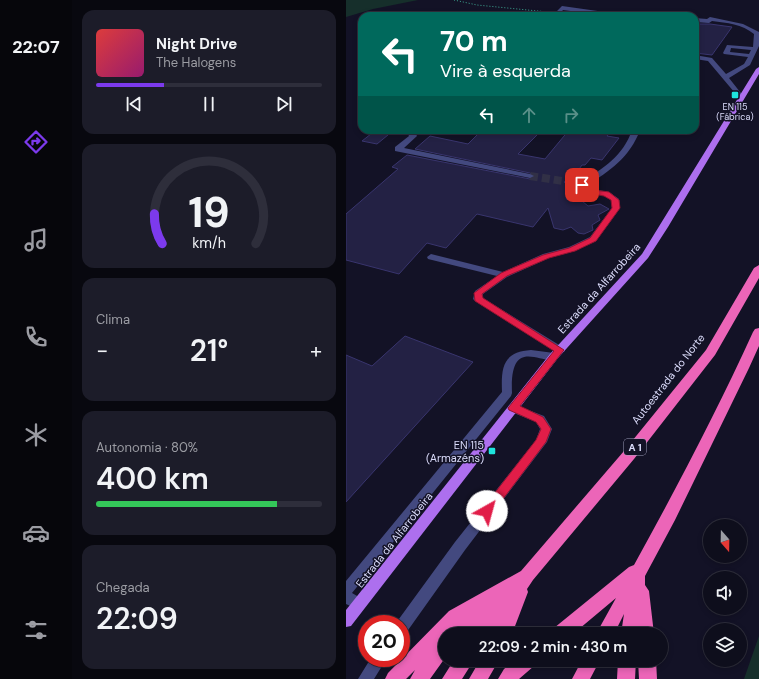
<!DOCTYPE html>
<html lang="pt">
<head>
<meta charset="utf-8">
<style>
  body { margin:0; font-family:"DM Sans",sans-serif; background:#1c1c29; color:#f1f3f6; height:100vh; display:flex; flex-direction:column; font-size:15px; white-space:nowrap }
  * { box-sizing:border-box; margin:0 }
  p { font-size:13px; color:#9b9ca3 }
  .icon { flex:none; width:22px; height:22px; fill:none; stroke:currentColor; stroke-width:2; stroke-linecap:round; stroke-linejoin:round }
  .map { position:relative; flex:1; overflow:hidden }
  .panel { display:flex; flex-direction:column; gap:10px; padding:10px; background:#08080f; width:274px }
  .panel>* { flex:none }
  .banner { position:absolute; left:12px; top:12px; width:341px; height:122px; border-radius:12px; box-shadow:0 2px 6px #0003,0 0 0 1px #2e2e3b; background:#00695c; color:#fff; overflow:hidden }
  .needle { width:26px; rotate:160deg }
  .fabs { position:absolute; left:357px; top:519px; display:grid; gap:8px }
  .fabs a { display:grid; place-items:center; width:44px; height:44px; border-radius:50%; background:#0e0e1c; box-shadow:0 2px 6px #0003,0 0 0 1px #2e2e3b; font-size:20px }
  .speed { position:absolute; left:12px; top:615px; display:flex; gap:8px; font-size:20px; font-weight:700; text-align:center }
  .speed>* { display:grid; place-content:center; width:52px; height:52px; border-radius:50%; background:#0e0e1c; box-shadow:0 2px 6px #0003,0 0 0 1px #2e2e3b; line-height:1 }
  .speed .limit { border:6px solid #d22; background:#fff; color:#111 }
  .pin { position:absolute; display:grid; place-items:center; width:34px; height:34px; color:#fff; margin:-17px; border-radius:8px; box-shadow:0 2px 6px #0006 }
  .me { position:absolute; width:44px; margin:-22px; rotate:38deg; stroke-linejoin:round; filter:drop-shadow(0 0 3px #0008) }
  .turn { display:flex; align-items:center; gap:14px; height:84px; padding:0 16px; font-size:18px }
  .turn .icon { width:52px; height:52px; stroke-width:2.5 }
  .turn b { display:block; font-size:28px; line-height:34px }
  .lanes { display:flex; align-items:center; height:38px; padding:0 16px; background:#0003; justify-content:center; gap:20px; direction:ltr }
  .lanes .off { opacity:.35 }
  .big { font-size:30px; font-weight:600; line-height:1.1 }
  .panel .tile { flex:1; display:flex; flex-direction:column; justify-content:center; gap:6px; min-width:0; padding:0 14px; border-radius:12px; background:#1c1c29 }
  .panel .dial { align-items:center; gap:0 }
  .dial svg { height:104px; overflow:visible; fill:none; stroke:#2e2e3b; stroke-width:7; stroke-linecap:round; text-anchor:middle }
  .dial text { fill:#f1f3f6; stroke:none }
  .song { display:flex; align-items:center; gap:12px }
  .cover { width:48px; height:48px; border-radius:6px; background:linear-gradient(135deg,hsl(0 70% 55%),hsl(320 70% 35%)) }
  .played { height:4px; border-radius:2px; background:linear-gradient(90deg,#7c3aed 30%,#2e2e3b 30%) }
  .keys { display:flex; justify-content:space-around; direction:ltr }
  .heat { display:flex; justify-content:space-between; align-items:center; font-size:22px; direction:ltr }
  .charge { height:6px; border-radius:3px; background:linear-gradient(90deg,#34c759 80%,#2e2e3b 0) }
  .trip { position:absolute; left:92px; top:627px; width:230px; height:40px; border-radius:20px; background:#0e0e1c; box-shadow:0 2px 6px #0003,0 0 0 1px #2e2e3b; font-weight:600; line-height:40px; text-align:center }
  main { display:flex; flex:1; min-height:0 }
  .menu { display:flex; flex-direction:column; width:72px; justify-content:space-around; align-items:center; background:#06060b; color:#9b9ca3 }
  .menu .icon { width:28px; height:28px }
  .menu .active { color:#7c3aed }
  .menu b { font-size:18px; color:#f1f3f6 }
  .map>svg:first-child { display:block }
</style>
</head>
<body>
<main>
<nav class="menu">
<b>22:07</b>
<svg class="icon active" aria-label="directions" viewBox="0 0 24 24"><path d="M12 3l9 9-9 9-9-9zM9 14v-3h6M13 9l2 2-2 2"/></svg>
<svg class="icon" aria-label="music" viewBox="0 0 24 24"><path d="M9 18V5l10-2v13"/><circle cx="6" cy="18" r="3"/><circle cx="16" cy="16" r="3"/></svg>
<svg class="icon" aria-label="phone" viewBox="0 0 24 24"><path d="M5 4h4l2 5-3 2q2 4 5 5l2-3 5 2v4C11 20 4 13 5 4z"/></svg>
<svg class="icon" aria-label="climate" viewBox="0 0 24 24"><path d="M12 3v18M4 7l16 10M4 17L20 7"/></svg>
<svg class="icon" aria-label="car" viewBox="0 0 24 24"><path d="M5 17H2v-5l4-1 3-4h7l3 4 3 1v5h-3M9 17h6M6 11h13"/><circle cx="7" cy="17" r="2"/><circle cx="17" cy="17" r="2"/></svg>
<svg class="icon" aria-label="filters" viewBox="0 0 24 24"><path d="M4 7h16M4 17h16"/><circle cx="9" cy="7" r="2"/><circle cx="15" cy="17" r="2"/></svg>
</nav>
<section class="panel">
<div class="tile">
<div class="song"><i class="cover"></i><div><b>Night Drive</b><p>The Halogens</p></div></div>
<div class="played"></div>
<div class="keys"><svg class="icon" aria-label="previous" viewBox="0 0 24 24"><path d="M18 5L8 12l10 7zM5 5v14"/></svg><svg class="icon" aria-label="pause" viewBox="0 0 24 24"><path d="M8 5v14M16 5v14"/></svg><svg class="icon" aria-label="next" viewBox="0 0 24 24"><path d="M6 5l10 7-10 7zM19 5v14"/></svg></div>
</div>
<div class="tile dial"><svg viewBox="0 0 100 80">
<path d="M14 69A42 42 0 1 1 86 69"/>
<path d="M14 69A42 42 0 0 1 8 46" stroke="#7c3aed"/>
<text x="50" y="56" font-size="32" font-weight="700">19</text>
<text x="50" y="72" font-size="11">km/h</text>
</svg></div>
<div class="tile"><p>Clima</p>
<div class="heat"><a>−</a><b class="big">21°</b><a>+</a></div>
</div>
<div class="tile"><p>Autonomia · 80%</p><b class="big">400 km</b><div class="charge"></div></div>
<div class="tile"><p>Chegada</p><b class="big">22:09</b></div>
</section>
<div class="map">
<svg width="413" height="679" viewBox="0 0 413 679">
  <rect width="100%" height="100%" fill="#131226"/>
  <path fill="#162f2b" d="M0,0H72L27,9L0,17Z
    M413,636V679H398Z"/>
  <path fill="#232144" stroke="#39356e" d="M349,24H364L386,27L366,55L349,53Z
    M30,130H48L31,144L16,141Z
    M136,130H196L172,154L199,159L223,130H266L261,136L273,138L256,160L245,158L239,165H236L226,179H222L218,182L221,185L229,187L220,199L236,201L242,206L254,204L263,209L252,215L254,220L246,225L247,230L238,234L232,233L225,227L217,230L208,228L202,208L187,227L131,214L100,248L81,243L53,274L0,260V214L52,169L46,167L61,155L184,179L189,177L184,173L69,149L84,136L122,144Z
    M59,336L127,362L0,502V355L26,366Z"/>
  <g fill="none" stroke-linecap="round" stroke-linejoin="round">
    <path stroke="#313046" stroke-width="8" stroke-dasharray="8 4" stroke-linecap="butt" d="M184,176L223,182"/>
    <path stroke="#3eac96" stroke-width="1" stroke-dasharray="1 2" stroke-linecap="butt" d="M108,0L131,5L202,12"/>
    <path fill="#43497f" fill-rule="evenodd" d="M216,6L273,14L276,16H262L217,10L212,16H206Z
      M312,14L321,16H309Z
      M364,17L397,24L413,32V46L404,65L383,78L398,97V99H394L362,61L349,59V55L366,58L380,74L398,64L402,57L378,54L377,53L381,45L407,47L408,34C396,24 381,23 366,21L363,23L349,22V18L361,19ZM385,48L405,50L403,54L384,52Z
      M60,130H68L71,136L58,148L184,174L188,176L184,178L49,151V147L63,136Z
      M286,130H294C284,157 264,171 240,186L241,188L263,192L273,199L274,208L250,241L229,251L203,258L161,277L137,294V298L218,348L219,350L218,352H210L129,301L127,299L129,291L151,276L82,259L81,257L85,254L157,272L197,254L223,247L244,237L266,208L265,200L258,196L235,192L233,187L219,182L223,180L235,182C258,168 277,156 286,130Z
      M185,350L208,353L213,356C202,372 163,329 166,393L165,396L6,593L18,600L20,604L18,608L13,610L0,604V581L156,392C155,367 157,352 185,350Z
      M167,404L198,416L206,429L201,442L119,550L60,633L55,635V624L50,623L109,542L190,440L194,429L190,422L163,411L162,408L163,405Z
      M25,658H41L28,679H12Z"/>
    <path fill="#ad6fee" fill-rule="evenodd" d="M413,67V74L322,227L302,258L212,358L5,626L0,627V610L204,354L296,254L410,69Z"/>
    <path fill="#ec65b8" fill-rule="evenodd" d="M413,265V278L369,355L288,459L187,580L181,589L182,592L166,634H148L149,633L148,634H129L132,629L126,634H105L108,629L103,634H99V658L84,679H64L69,670L60,679H39L42,673L103,611L175,571L278,451L360,350L408,268Z
      M413,328V346L403,368L329,520L299,576V585L303,591L308,634H275L278,614L268,634H250L270,598L227,634H205L208,628L283,567L288,565C330,489 371,411 407,332L409,329Z
      M108,660H128L116,679H96Z
      M134,660H153L142,679H123Z
      M169,660H191L188,666L173,679H152L158,669Z
      M236,660H254L244,679H226Z
      M272,660H290L289,679H271Z
      M292,660H310L311,679H293Z"/>
  </g>
  <path fill="#e11d48" stroke="#92132f" d="M236,182L238,183L241,189L263,192L273,200L274,208L250,241L229,251L203,258L161,276L136,294L137,298L218,350L174,406L197,417L205,429L200,442L145,515L141,516L137,515L135,511L137,508L190,440L195,429L190,422L163,410L162,408L208,351L129,301L128,293L155,273L197,255L223,248L244,238L266,208L265,200L258,196L235,192L232,185Z"/>
  <g fill="#1ee4dd" stroke="#131226" stroke-width="1.5">
    <rect x="385" y="91" width="8" height="8" rx="2"/>
    <rect x="142" y="447" width="8" height="8" rx="2"/>
  </g>
  <g text-anchor="middle" stroke-width="3" stroke-linejoin="round" paint-order="stroke">
    <g font-size="9" fill="#dbdcfb" stroke="#131226">
      <text x="389" y="110">EN 115<tspan x="389" dy="10">(Fábrica)</tspan></text>
    </g>
    <rect fill="#131226" stroke="#9f9fbb" stroke-width="1" x="278" y="439" width="22" height="16" rx="3"/>
    <g font-size="10" font-weight="bold" fill="#dbdcfb">
      <text x="289" y="451">A 1</text>
    </g>
    <g font-size="11" fill="#dbdcfb" stroke="#131226">
      <text transform="translate(253 288) rotate(-48)" y="4">Estrada da Alfarrobeira</text>
      <text transform="translate(322 379) rotate(-52)" y="4">Autoestrada do Norte</text>
      <text transform="translate(48 540) rotate(-52)" y="4">Estrada da Alfarrobeira</text>
    </g>
    <g font-size="11" fill="#dbdcfb" stroke="#131226" text-anchor="end">
      <text x="138" y="449">EN 115<tspan x="138" dy="13">(Armazéns)</tspan></text>
    </g>
  </g>
</svg>
<div class="fabs">
<a><svg class="needle" viewBox="-14 -14 28 28"><path d="M0-13l5 13h-10z" fill="#e53935"/><path d="M0 13l5-13h-10z" fill="#9b9ca3"/></svg></a>
<a><svg class="icon" aria-label="sound" viewBox="0 0 24 24"><path d="M4 9h4l5-4v14l-5-4H4zM17 9q2 3 0 6"/></svg></a>
<a><svg class="icon" aria-label="layers" viewBox="0 0 24 24"><path d="M12 4l9 5-9 5-9-5zM3 14l9 5 9-5"/></svg></a>
</div>
<div class="speed"><div class="limit">20</div></div>
<div class="pin" style="left:236px;top:185px;background:#d93025"><svg class="icon" aria-label="arrive" viewBox="0 0 24 24"><path d="M6 21V4h12l-3 4 3 4H6"/></svg></div>
<svg class="me" style="left:141px;top:511px" viewBox="-20 -20 40 40"><circle r="19" fill="#fff"/><path d="M0-13L10 11 0 6-10 11z" fill="#e11d48"/></svg>
<div class="trip">22:09 · 2 min · 430 m</div>
<div class="banner">
<div class="turn"><svg class="icon" aria-label="left" viewBox="0 0 24 24"><path d="M17 20v-9H6M10 6l-5 5 5 5"/></svg><div><b>70 m</b>Vire à esquerda</div></div>
<div class="lanes"><svg class="icon" aria-label="left" viewBox="0 0 24 24"><path d="M17 20v-9H6M10 6l-5 5 5 5"/></svg><svg class="icon off" aria-label="ahead" viewBox="0 0 24 24"><path d="M12 20V5M6 11l6-6 6 6"/></svg><svg class="icon off" aria-label="right" viewBox="0 0 24 24"><path d="M7 20v-9h11M14 6l5 5-5 5"/></svg></div>
</div>
</div>
</main>
</body>
</html>
